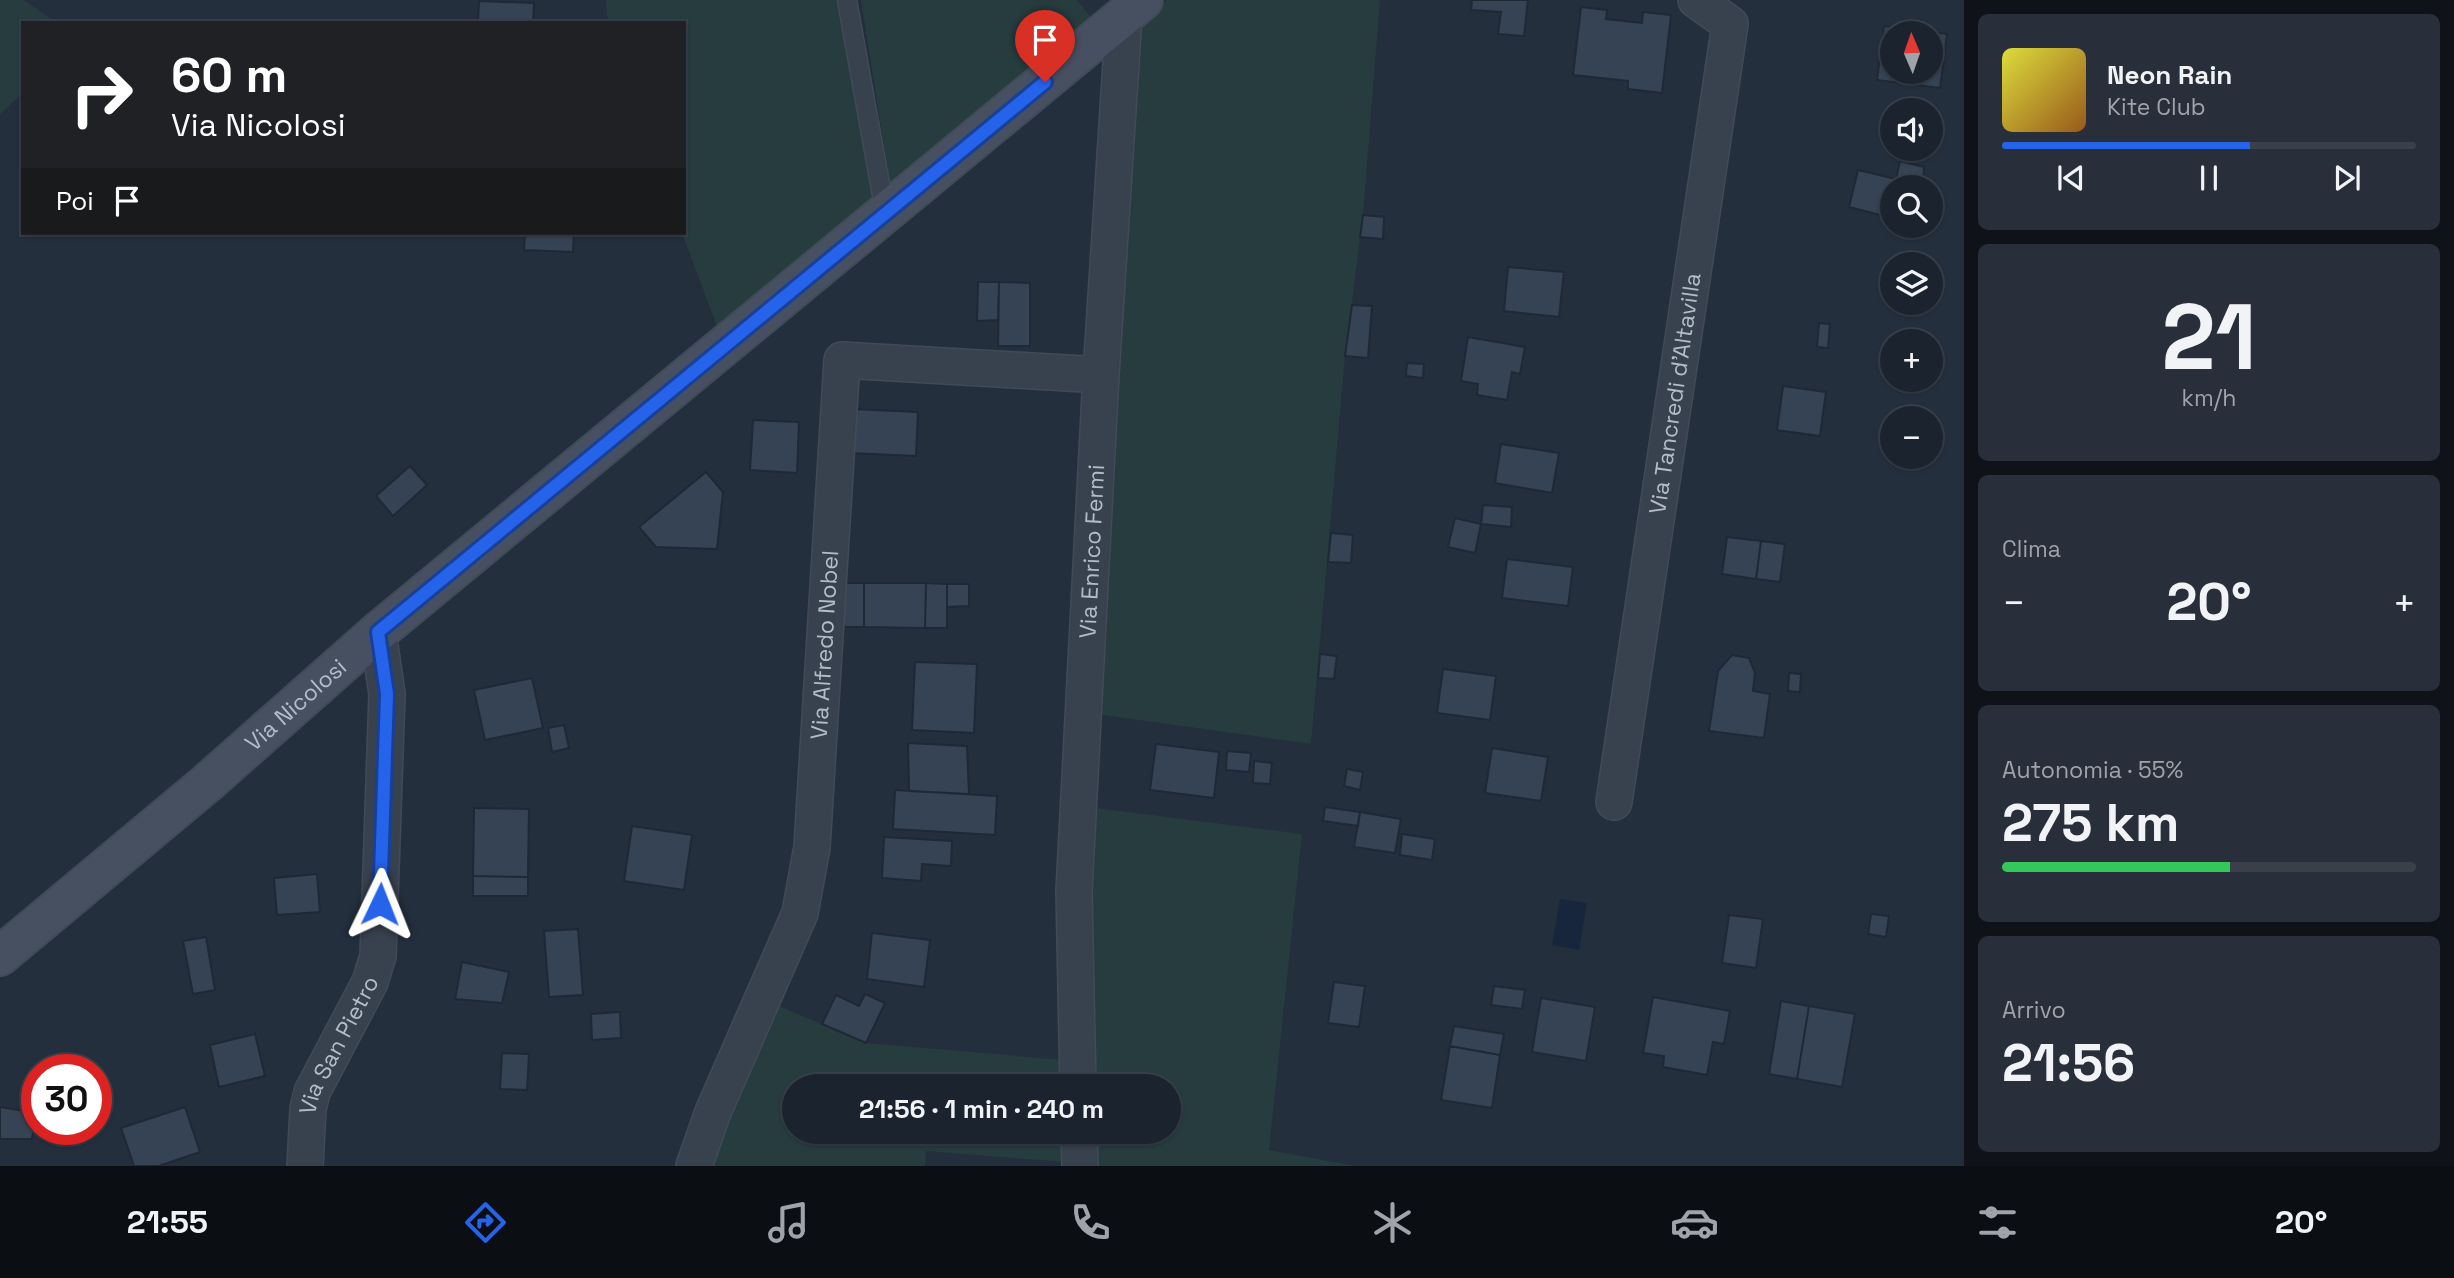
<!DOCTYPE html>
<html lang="it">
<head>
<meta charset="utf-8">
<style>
  body { margin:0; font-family:"Space Grotesk",sans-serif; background:#282f3a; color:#f1f3f6; height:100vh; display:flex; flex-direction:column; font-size:26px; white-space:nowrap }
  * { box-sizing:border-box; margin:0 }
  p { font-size:23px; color:#a0a4aa }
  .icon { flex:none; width:38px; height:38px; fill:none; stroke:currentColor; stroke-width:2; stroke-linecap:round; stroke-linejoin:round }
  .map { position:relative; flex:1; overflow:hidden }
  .panel { display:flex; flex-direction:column; gap:14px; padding:14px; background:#0f1319; width:490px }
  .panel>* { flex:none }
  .guide { position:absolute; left:21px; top:21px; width:665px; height:214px; border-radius:0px; box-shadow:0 2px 5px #0004,0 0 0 2px #39404a; background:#202124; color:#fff; overflow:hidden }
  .needle { width:46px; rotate:358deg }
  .buttons { position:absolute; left:1880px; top:21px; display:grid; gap:14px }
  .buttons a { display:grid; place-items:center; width:63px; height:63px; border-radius:50%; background:#1b232e; box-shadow:0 2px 5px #0004,0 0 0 2px #39404a; font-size:35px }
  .speed { position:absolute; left:21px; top:1054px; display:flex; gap:14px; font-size:35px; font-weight:700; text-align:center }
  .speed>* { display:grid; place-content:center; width:91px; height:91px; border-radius:50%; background:#1b232e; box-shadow:0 2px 5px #0004,0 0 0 2px #39404a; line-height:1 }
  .speed .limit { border:10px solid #d22; background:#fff; color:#111 }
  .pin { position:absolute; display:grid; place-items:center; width:60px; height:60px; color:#fff; margin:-72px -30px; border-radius:50% 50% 50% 0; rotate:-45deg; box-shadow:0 0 7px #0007 }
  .pin .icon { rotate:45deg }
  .me { position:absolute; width:77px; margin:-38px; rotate:2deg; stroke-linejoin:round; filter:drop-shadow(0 0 5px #0008) }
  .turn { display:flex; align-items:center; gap:24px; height:147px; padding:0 35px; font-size:32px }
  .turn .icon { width:91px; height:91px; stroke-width:2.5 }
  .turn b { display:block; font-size:49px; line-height:60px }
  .then { display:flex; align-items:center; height:66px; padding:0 35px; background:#0003; gap:14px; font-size:26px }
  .big { font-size:52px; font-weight:700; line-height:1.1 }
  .panel .tile { flex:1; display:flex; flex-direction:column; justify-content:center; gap:10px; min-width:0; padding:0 24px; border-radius:10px; background:#282f3a }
  .panel .dial { align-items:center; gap:0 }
  .dial b { font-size:91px; line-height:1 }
  .song { display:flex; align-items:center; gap:21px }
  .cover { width:84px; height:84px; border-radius:10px; background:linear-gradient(135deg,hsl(60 70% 55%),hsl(30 70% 35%)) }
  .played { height:7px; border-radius:4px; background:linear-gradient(90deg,#2563eb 60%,#39404a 60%) }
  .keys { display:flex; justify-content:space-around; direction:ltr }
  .heat { display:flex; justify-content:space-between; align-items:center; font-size:38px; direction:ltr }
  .charge { height:10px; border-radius:5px; background:linear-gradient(90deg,#34c759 55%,#39404a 0) }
  .trip { position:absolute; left:782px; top:1074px; width:399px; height:70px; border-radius:35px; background:#1b232e; box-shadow:0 2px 5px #0004,0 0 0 2px #39404a; font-weight:700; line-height:70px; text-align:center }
  .tab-bar { display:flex; height:112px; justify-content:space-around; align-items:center; background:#0b0e12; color:#a0a4aa }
  .tab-bar .icon { width:49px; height:49px }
  .tab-bar .selected { color:#2563eb }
  .tab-bar b { font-size:32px; color:#f1f3f6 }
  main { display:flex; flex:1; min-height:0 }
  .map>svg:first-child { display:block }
</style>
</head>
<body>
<main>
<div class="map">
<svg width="1964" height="1166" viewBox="0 0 1964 1166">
  <rect width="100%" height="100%" fill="#242f3e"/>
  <path fill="#263c3f" d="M0,0H24L57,23H23V93L0,114Z
    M606,0H839L876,200L718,329L682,233H684V23H608Z
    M861,0H1077L1093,20L891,189Z
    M1167,0H1380L1363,215L1345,356L1311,744L1096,714L1138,36L1147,17Z
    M1095,808L1302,834L1269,1150L1356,1166H1095L1094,1132H1169V1087H1093L1090,892Z
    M774,1004L866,1043L1063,1060L1064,1087H794V1132H1064V1162L926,1151L925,1166H703Z"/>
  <path fill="#17263c" d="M1560,899L1587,903L1579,950L1552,945Z"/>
  <path fill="#364354" stroke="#1f2835" stroke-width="2" fill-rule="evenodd" d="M1472,0H1528L1524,36L1498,34L1501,12L1471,10Z
    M479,1L534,3L533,23H478Z
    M1581,7L1607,10L1606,19L1642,23L1643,12L1671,15L1662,93L1628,89V81L1573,75Z
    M1884,26L1947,34L1940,88L1877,80ZM1892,33H1930V72H1892Z
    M1900,161L1924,167L1923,187H1892V218L1849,207L1858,170L1896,179Z
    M1363,215L1384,217L1383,239L1360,237Z
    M525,233H574L573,252L524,250Z
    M1508,267L1564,272L1559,317L1504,311Z
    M978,282H999L998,320L977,321Z
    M999,282L1030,283V346H998Z
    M1352,305L1372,306L1368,358L1345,356Z
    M1819,323L1830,324L1828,348L1817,347Z
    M1468,337L1525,347L1520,374L1512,372L1507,400L1477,395L1478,384L1461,381Z
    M1407,363L1424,364L1423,378L1406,376Z
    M1783,386L1826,392L1820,436L1777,430Z
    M852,409L918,412L916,456L850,453Z
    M753,420L799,422L797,473L750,470Z
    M1501,444L1559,453L1552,493L1495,483Z
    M410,466L427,485L393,516L376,496Z
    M706,472L723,492L717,549L656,547L639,527Z
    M1483,505L1512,507L1511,527L1481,524Z
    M1455,518L1481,524L1475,553L1448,547Z
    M1331,533L1353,535L1351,563L1328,562Z
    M1727,537L1761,541L1756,579L1722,574Z
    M1761,541L1785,544L1780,582L1756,579Z
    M1507,559L1573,567L1568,606L1502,598Z
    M840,583H864V627H839Z
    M864,583H926L925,628L864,627Z
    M926,583L947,584V628H925Z
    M947,584H969V606L947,607Z
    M1320,654L1337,656L1334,679L1318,678Z
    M1732,655L1749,658L1755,673L1753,691L1770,694L1764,738L1709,731L1718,671Z
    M915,662L977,664L974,733L912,730Z
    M1443,669L1496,676L1490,720L1437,713Z
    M1789,673L1801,674L1800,692L1788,691Z
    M532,678L543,728L485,740L474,690Z
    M564,725L569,748L552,752L548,728Z
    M908,743L967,746L969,794L909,791Z
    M1156,744L1219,752L1214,798L1150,790Z
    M1492,748L1548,757L1541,801L1485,793Z
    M1227,751L1251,753L1249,772L1226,770Z
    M1254,761L1272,763L1270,784L1253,783Z
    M1347,769L1363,772L1360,790L1344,786Z
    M895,790L997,796L995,835L893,829Z
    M1325,807L1360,812L1358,826L1323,821Z
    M474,808L529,809L528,877L473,876Z
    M1360,812L1401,819L1395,853L1354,847Z
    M632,826L692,835L684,890L624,881Z
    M1402,834L1435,839L1432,860L1400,855Z
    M884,837L952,841L951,866L922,864L921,881L882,878Z
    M317,874L320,912L277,915L274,878Z
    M473,876L528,877V896H473Z
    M1871,914L1889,916L1886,937L1868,934Z
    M1729,915L1763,919L1756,968L1722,963Z
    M578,929L583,995L549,997L544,931Z
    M872,933L930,940L924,987L867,979Z
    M206,937L215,990L193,994L183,941Z
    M462,962L509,972L502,1003L455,999Z
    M1334,982L1365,986L1359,1027L1328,1023Z
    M1494,986L1525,990L1522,1009L1491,1005Z
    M865,994L885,1003L866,1043L822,1024L836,995L859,1006Z
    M1653,997L1730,1011L1724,1044L1713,1042L1707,1075L1663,1067L1664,1056L1643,1053Z
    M1541,998L1595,1007L1586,1061L1532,1052Z
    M1781,1001L1809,1006L1797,1079L1769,1074Z
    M1809,1006L1855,1014L1842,1087L1797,1079Z
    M620,1012L621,1038L592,1040L591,1014Z
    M1454,1026L1504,1034L1500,1055L1450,1046Z
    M255,1034L265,1076L219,1087L210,1045Z
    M1450,1046L1500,1055L1492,1108L1441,1100Z
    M502,1053L529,1054L527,1090L500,1089Z
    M0,1107L36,1113L32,1139H0Z
    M185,1107L200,1152L159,1166H134L121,1128Z"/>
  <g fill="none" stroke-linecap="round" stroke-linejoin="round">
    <g stroke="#414a57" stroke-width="21">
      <path id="service" d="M847,0L885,212"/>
    </g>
    <g stroke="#414a57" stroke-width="38">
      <g id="minor">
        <path id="s1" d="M1614,802L1730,24L1696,0"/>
        <path id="s2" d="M1078,1087L1074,891L1101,375L1124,16"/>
        <path d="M1079,1132L1080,1166"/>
        <path id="s3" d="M305,1166L308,1109L312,1092L370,982L378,956L387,694L378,632"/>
        <path id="s4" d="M694,1166L713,1112L800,913L812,847L842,360L1101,375"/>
      </g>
    </g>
    <g stroke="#414a57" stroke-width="42">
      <g id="secondary">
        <path id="s5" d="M0,956L206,784L378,632L1143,0"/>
      </g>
    </g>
    <use href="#service" stroke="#38414e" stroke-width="18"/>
    <use href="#minor" stroke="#38414e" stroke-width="35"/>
    <use href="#secondary" stroke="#465061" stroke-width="38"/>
  </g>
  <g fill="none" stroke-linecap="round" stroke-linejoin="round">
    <g stroke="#184099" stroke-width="18">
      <path id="route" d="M380,904L387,694L378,632L1045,82"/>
    </g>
    <use href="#route" stroke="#2563eb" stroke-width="12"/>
  </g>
  <g text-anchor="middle" stroke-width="7" stroke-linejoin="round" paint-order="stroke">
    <g font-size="23" fill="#b4bcc9" stroke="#1d2633">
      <text dy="8" stroke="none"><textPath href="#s1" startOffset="413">Via Tancredi d'Altavilla</textPath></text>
      <text dy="8" stroke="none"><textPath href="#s2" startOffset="536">Via Enrico Fermi</textPath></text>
      <text dy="8" stroke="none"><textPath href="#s4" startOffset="544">Via Alfredo Nobel</textPath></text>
      <text dy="8" stroke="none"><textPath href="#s5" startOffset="388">Via Nicolosi</textPath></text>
      <text dy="8" stroke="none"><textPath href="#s3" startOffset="128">Via San Pietro</textPath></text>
    </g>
  </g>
</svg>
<div class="buttons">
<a><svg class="needle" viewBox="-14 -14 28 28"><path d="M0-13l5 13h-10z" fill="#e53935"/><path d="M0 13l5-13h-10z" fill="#a0a4aa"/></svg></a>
<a><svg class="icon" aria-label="sound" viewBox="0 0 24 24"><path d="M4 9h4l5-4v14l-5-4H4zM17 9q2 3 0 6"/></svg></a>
<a><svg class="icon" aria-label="search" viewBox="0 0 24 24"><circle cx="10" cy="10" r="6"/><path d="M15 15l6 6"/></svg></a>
<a><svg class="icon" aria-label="layers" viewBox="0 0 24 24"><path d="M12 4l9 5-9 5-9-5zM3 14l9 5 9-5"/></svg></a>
<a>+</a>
<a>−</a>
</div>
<div class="speed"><div class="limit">30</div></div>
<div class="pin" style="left:1045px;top:82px;background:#d93025"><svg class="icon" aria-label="arrive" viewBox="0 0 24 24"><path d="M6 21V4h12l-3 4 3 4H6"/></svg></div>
<svg class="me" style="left:380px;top:904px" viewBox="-20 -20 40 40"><path d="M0-17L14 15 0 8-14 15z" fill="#2563eb" stroke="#fff" stroke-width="4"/></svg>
<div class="trip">21:56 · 1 min · 240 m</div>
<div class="guide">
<div class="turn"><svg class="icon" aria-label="right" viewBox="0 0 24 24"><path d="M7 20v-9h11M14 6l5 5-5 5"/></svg><div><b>60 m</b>Via Nicolosi</div></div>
<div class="then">Poi<svg class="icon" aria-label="arrive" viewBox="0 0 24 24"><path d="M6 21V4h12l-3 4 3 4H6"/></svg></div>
</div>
</div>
<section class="panel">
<div class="tile">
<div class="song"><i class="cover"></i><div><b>Neon Rain</b><p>Kite Club</p></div></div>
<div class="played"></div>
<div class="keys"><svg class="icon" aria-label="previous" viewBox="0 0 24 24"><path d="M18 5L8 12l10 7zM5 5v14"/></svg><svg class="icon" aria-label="pause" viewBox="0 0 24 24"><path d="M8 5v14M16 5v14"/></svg><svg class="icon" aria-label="next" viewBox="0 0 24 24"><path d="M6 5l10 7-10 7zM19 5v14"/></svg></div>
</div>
<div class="tile dial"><b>21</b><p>km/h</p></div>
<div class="tile"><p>Clima</p>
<div class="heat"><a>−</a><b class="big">20°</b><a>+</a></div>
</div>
<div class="tile"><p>Autonomia · 55%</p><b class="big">275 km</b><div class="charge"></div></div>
<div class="tile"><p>Arrivo</p><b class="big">21:56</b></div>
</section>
</main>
<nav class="tab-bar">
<b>21:55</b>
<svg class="icon selected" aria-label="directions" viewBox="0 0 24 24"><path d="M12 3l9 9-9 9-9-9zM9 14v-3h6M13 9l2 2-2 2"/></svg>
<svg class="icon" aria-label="music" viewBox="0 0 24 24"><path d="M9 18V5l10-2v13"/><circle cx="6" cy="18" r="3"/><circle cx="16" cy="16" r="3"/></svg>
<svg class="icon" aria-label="phone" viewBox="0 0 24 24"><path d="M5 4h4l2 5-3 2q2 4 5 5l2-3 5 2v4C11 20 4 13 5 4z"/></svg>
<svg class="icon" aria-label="climate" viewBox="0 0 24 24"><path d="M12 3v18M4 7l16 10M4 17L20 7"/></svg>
<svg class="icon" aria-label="car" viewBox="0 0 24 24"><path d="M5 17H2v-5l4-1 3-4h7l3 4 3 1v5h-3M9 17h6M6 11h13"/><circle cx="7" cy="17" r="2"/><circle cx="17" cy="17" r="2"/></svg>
<svg class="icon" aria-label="filters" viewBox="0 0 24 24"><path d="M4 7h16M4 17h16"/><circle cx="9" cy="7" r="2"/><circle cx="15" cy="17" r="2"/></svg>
<b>20°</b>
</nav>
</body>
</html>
